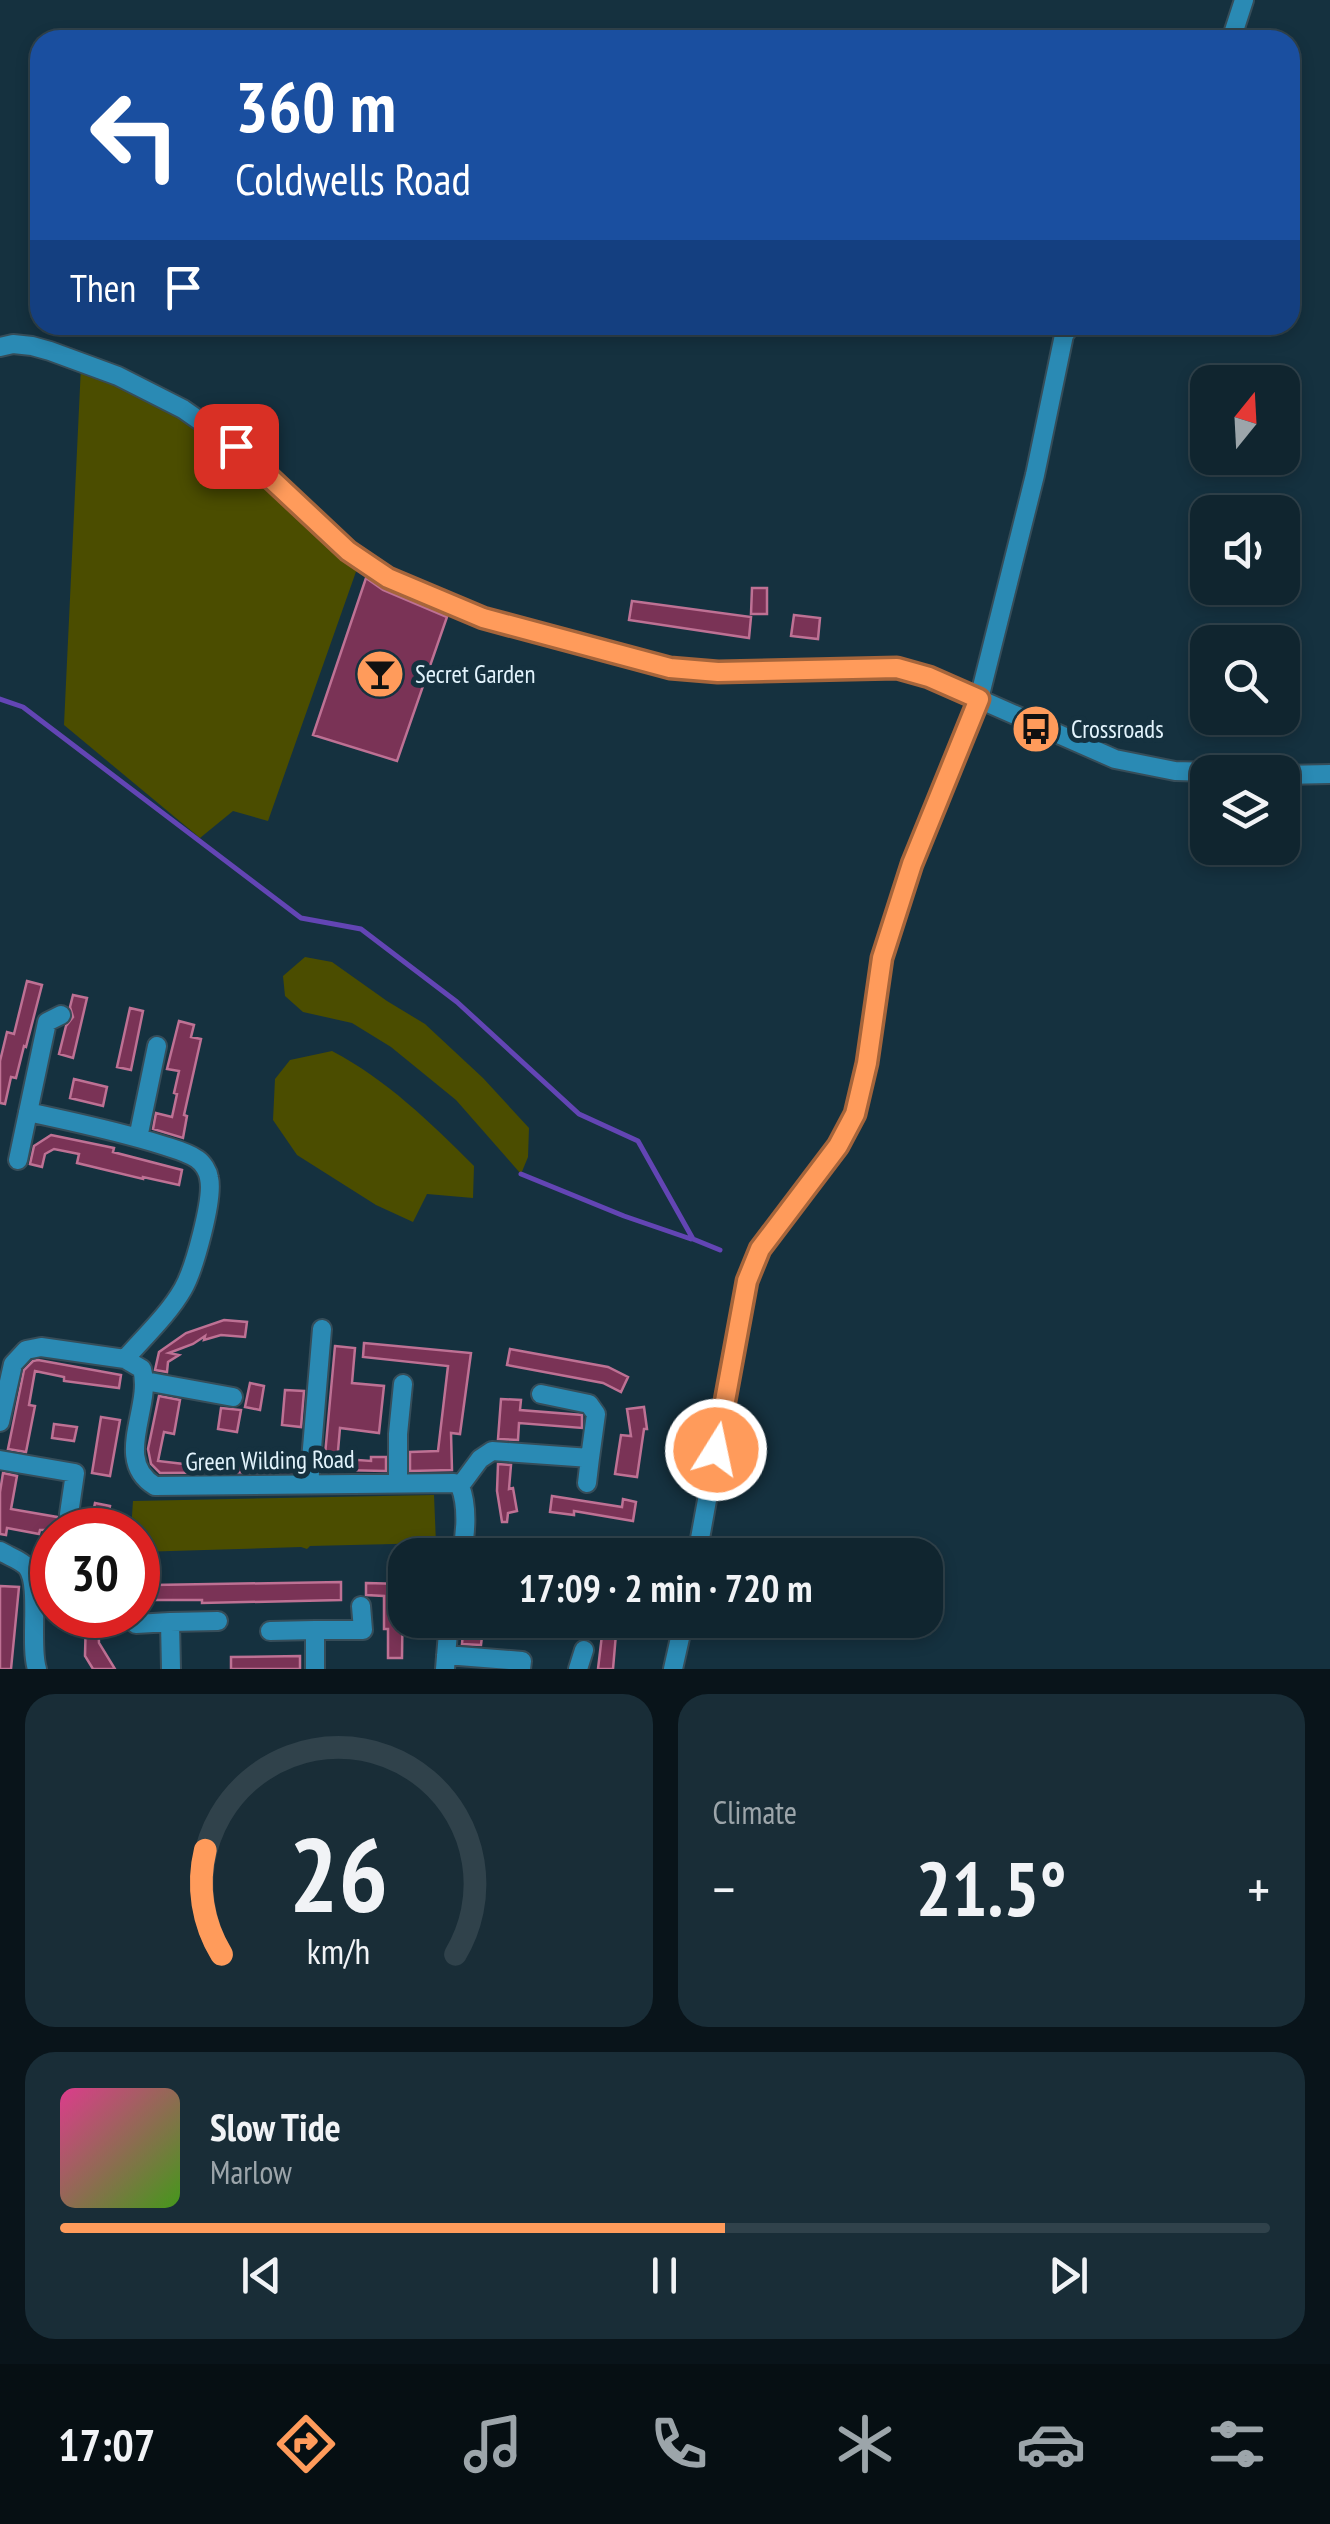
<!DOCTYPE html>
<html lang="en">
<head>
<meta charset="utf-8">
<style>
  body { margin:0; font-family:"PT Sans Narrow",sans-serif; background:#192d37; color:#f1f3f6; height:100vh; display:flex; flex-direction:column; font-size:38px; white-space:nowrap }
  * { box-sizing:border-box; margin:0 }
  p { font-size:32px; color:#9ca5aa }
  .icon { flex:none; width:55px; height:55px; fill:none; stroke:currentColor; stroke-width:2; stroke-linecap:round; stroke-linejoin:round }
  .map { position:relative; height:1669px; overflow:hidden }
  .panel { display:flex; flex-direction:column; gap:25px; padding:25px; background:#09141a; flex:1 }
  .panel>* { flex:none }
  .banner { position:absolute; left:30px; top:30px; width:1270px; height:305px; border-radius:30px; box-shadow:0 5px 15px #0003,0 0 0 2px #30424b; background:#1a4fa0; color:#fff; overflow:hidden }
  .needle { width:65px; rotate:18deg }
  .controls { position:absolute; left:1190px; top:365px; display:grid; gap:20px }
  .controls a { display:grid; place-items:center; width:110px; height:110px; border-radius:20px; background:#10252f; box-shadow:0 5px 15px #0003,0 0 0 2px #30424b; font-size:50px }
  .speed { position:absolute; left:30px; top:1508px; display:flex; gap:20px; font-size:50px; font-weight:700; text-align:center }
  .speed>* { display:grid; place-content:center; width:130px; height:130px; border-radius:50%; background:#10252f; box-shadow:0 5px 15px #0003,0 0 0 2px #30424b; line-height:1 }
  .speed .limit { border:15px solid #d22; background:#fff; color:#111 }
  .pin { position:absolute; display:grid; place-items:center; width:85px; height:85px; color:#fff; margin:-42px; border-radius:20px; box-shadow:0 5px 15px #0006 }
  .me { position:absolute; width:110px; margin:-55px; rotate:10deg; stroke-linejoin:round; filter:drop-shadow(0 0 8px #0008) }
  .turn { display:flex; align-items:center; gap:35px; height:210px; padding:0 40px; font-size:45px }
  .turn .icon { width:130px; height:130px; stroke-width:2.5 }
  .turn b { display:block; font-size:70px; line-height:85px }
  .then { display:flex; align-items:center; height:95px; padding:0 40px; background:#0003; gap:20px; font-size:38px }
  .big { font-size:75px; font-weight:700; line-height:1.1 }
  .panel .card { flex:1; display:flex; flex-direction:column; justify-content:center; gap:15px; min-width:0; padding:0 35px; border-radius:30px; background:#192d37 }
  .panel .dial { align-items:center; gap:0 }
  .dial svg { height:260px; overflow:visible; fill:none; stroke:#30424b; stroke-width:7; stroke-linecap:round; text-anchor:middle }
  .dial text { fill:#f1f3f6; stroke:none }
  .song { display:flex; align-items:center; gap:30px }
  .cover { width:120px; height:120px; border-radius:15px; background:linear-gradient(135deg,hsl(330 70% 55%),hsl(100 70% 35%)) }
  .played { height:10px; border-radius:5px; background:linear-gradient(90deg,#ff9b5b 55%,#30424b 55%) }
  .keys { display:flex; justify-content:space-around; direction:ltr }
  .heat { display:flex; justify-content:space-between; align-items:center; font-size:55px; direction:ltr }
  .panel .tiles { flex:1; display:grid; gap:25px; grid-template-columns:1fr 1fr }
  .card:last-child { grid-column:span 2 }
  .trip { position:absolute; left:388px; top:1538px; width:555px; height:100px; border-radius:30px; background:#10252f; box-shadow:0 5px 15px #0003,0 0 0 2px #30424b; font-weight:700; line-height:100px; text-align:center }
  .menu { display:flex; height:160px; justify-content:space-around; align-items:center; background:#060f13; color:#9ca5aa }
  .menu .icon { width:70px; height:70px }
  .menu .on { color:#ff9b5b }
  .menu b { font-size:45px; color:#f1f3f6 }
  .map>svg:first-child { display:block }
</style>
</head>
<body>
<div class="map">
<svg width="1330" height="1669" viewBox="0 0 1330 1669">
  <rect width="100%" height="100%" fill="#15313f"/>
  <path fill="#4b4d00" d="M81,366L181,412L233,451L237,463L279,501L293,504L358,566L268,821L233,811L200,838L64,725Z
    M305,957L332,962L387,1001L425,1024L483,1078L529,1128L528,1157L521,1174L456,1100L391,1047L352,1023L303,1012L285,996L283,976Z
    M332,1051C387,1080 430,1122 474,1166L473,1198L427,1194L413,1222L376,1205L297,1155L273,1120L275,1079L290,1060Z
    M434,1495L436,1543L310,1546L307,1549L301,1547L138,1552V1530H131L133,1501Z"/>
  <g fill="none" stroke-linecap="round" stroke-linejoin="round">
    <path stroke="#6345b4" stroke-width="5" d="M0,699L23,707L301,918L361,929L457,1002L579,1114L638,1141L693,1239L720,1250
      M521,1174L624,1216L691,1239"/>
  </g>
  <path fill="#7a3356" stroke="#be7194" stroke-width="2.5" d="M366,578L383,590L447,617L397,761L313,735Z
    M752,588H767V614H751Z
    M632,601L751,617L749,638L629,620Z
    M794,615L820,618L818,639L791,636Z
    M27,981L42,985L26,1047L24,1046L16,1078L11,1077L5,1104L0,1103V1061L7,1032L14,1034Z
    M73,995L87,998L73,1058L59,1054L66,1026L73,1017L70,1007Z
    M130,1008L143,1011L131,1070L117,1067Z
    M179,1021L194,1025L191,1037L201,1039L184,1115L187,1116L183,1138L153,1129L156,1113L172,1117L177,1094L174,1093L179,1071L167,1069Z
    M74,1079L107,1087L103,1106L70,1098Z
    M51,1135L114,1148L113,1152L182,1170L179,1185L143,1177V1179L77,1163L79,1154L54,1149L45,1154L42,1167L30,1164L34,1146Z
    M224,1320L247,1322L245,1337L221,1335L204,1340L205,1336L193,1344L169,1353L179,1355L168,1362L167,1372L155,1370L159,1352L186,1333Z
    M364,1343L471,1353L460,1434L451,1433L452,1470L410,1471V1452L438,1451L448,1366L363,1357Z
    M335,1346L355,1348L352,1383L384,1386L379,1433L340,1428L338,1451L344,1459L371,1461V1457H386V1471L338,1470L325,1455Z
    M510,1349L608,1367L628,1377L621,1392L603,1383L507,1365Z
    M38,1360L121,1375L119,1388L64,1381V1377L35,1371L29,1405L35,1406L26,1452L8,1449L24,1370L33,1361Z
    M250,1383L264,1386L260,1410L245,1407Z
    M285,1390L304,1391L301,1427L282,1425Z
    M159,1396L180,1400L174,1434L164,1432L158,1461L193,1465V1460L218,1459V1455L295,1454V1472L160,1473L151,1464L148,1449Z
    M501,1399L521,1400L520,1410L582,1415V1428L519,1423L518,1440L498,1439Z
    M644,1407L647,1429H644L637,1477L615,1474L621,1435L631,1436L627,1409Z
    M221,1408L241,1410L237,1432L218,1429Z
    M101,1417L120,1420L110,1476L92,1473Z
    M54,1424L77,1427L74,1441L52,1438Z
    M498,1464L511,1465L509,1489L513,1488L517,1511L508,1513L507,1522H502L497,1491Z
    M3,1473L17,1476L11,1509L57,1517L61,1523L68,1526L79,1521L91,1523L95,1503L110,1506L106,1530H40L39,1534L7,1528L6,1535L0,1534V1492Z
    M552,1496L622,1507L623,1499L636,1502L633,1521L574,1511V1515L550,1512Z
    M341,1582V1600L202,1603V1600H153V1585Z
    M366,1583L403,1584L402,1658H388V1629H384V1596L366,1595Z
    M0,1586L19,1587L11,1669H0Z
    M86,1615H98L99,1643L115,1669H93L85,1656Z
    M464,1620H484L481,1645L462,1644Z
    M522,1620L617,1622L613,1669H598L602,1635L564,1628L563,1633L522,1628Z
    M300,1656V1669H231V1657Z"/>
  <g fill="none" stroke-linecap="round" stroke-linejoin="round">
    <g stroke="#364d59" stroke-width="22">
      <path id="street" d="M1231,40L1244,0
        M0,347L13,344L32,346L50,351L118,376L183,409L237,447L348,551L388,578L483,618L670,668L719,672L897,669L929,677L1115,759L1175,771L1211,772
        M1282,775L1330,774
        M28,1112C73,1122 118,1131 162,1145C174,1149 187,1152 197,1159C203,1163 208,1171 209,1178C214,1198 194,1270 183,1289C168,1315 145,1336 125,1359
        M138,1138L157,1046
        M18,1160L47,1022L61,1015
        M145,1381L233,1397
        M0,1422L13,1364L26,1350L41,1347L125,1359L142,1369C153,1407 112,1460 155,1486L454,1483L460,1486C468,1506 466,1535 461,1555
        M0,1460L75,1473L69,1514
        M398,1483V1434L403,1384
        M587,1483L590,1458
        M309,1484L322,1329
        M460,1486L480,1459L492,1451L590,1458L596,1414L589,1404L541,1394
        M0,1551C8,1556 21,1560 27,1567C41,1585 29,1644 37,1669
        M697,1555L747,1281L760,1249L839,1146L855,1114L867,1063L882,958L911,864L979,699L1035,475L1064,335L1071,325
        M170,1622L218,1621
        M136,1624L170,1622L171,1669
        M270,1631L315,1630
        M446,1655L522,1661L521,1669
        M315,1669V1630H363L361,1606
        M445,1669L449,1620
        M578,1669L584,1650
        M673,1669L684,1620"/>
    </g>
    <use href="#street" stroke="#2a8ab4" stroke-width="18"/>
  </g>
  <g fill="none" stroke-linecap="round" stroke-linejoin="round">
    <g stroke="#a6653b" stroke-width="25">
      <path id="route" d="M236,446L348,551L388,578L483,618L670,668L718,672L897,668L929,677L979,699L912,864L882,958L867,1063L855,1114L838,1146L760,1249L747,1281L716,1450"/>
    </g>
    <use href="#route" stroke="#ff9b5b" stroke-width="18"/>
  </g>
  <defs>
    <g id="bar-disc" transform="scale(2.5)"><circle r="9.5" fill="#ff9b5b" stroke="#15313f"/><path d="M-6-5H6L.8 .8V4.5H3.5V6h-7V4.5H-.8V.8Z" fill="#111"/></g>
    <g id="bus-disc" transform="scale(2.5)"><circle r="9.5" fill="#ff9b5b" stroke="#15313f"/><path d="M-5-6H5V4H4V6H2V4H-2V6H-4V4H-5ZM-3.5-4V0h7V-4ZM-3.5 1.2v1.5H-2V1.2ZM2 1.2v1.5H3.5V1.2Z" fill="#111"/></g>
  </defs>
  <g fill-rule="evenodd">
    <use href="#bar-disc" x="380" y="674"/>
    <use href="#bus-disc" x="1036" y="729"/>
  </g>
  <g text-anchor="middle" stroke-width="10" stroke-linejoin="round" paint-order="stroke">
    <g font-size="25" fill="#e2f3fc" stroke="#15313f" text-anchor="start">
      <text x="415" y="683">Secret Garden</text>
      <text x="1071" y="738">Crossroads</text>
    </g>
    <g font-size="25" fill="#e2f3fc" stroke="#15313f">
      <text transform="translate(270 1460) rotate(-1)" y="9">Green Wilding Road</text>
    </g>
  </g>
</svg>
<div class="controls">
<a><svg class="needle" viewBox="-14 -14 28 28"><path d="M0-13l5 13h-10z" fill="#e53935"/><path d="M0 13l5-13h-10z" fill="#9ca5aa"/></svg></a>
<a><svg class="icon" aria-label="sound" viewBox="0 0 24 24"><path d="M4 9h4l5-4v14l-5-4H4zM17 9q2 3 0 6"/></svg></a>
<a><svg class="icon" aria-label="search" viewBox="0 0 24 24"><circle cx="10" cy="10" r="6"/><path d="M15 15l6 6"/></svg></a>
<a><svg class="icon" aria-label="layers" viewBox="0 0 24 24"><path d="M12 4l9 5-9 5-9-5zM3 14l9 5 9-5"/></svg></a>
</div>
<div class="speed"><div class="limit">30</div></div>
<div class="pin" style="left:236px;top:446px;background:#d93025"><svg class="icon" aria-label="arrive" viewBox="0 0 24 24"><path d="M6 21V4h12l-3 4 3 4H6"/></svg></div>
<svg class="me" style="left:716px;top:1450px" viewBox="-20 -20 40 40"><circle r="17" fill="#ff9b5b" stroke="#fff" stroke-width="3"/><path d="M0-11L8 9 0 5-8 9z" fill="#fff"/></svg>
<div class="trip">17:09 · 2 min · 720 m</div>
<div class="banner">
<div class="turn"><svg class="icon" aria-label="left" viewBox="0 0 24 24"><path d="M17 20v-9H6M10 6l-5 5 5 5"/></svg><div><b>360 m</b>Coldwells Road</div></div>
<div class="then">Then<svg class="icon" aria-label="arrive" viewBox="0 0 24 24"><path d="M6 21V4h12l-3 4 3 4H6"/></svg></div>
</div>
</div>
<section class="panel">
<div class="tiles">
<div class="card dial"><svg viewBox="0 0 100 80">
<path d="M14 69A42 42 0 1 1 86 69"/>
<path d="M14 69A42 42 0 0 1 9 37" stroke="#ff9b5b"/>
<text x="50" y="56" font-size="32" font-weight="700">26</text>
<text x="50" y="72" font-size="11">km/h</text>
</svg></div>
<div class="card"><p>Climate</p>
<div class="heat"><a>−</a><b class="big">21.5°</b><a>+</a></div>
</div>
<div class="card">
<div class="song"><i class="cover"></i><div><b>Slow Tide</b><p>Marlow</p></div></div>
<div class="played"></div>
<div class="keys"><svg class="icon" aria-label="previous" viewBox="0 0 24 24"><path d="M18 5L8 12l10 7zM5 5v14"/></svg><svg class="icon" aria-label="pause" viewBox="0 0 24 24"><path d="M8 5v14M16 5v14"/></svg><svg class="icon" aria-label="next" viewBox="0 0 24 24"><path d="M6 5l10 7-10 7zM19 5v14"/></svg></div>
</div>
</div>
</section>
<nav class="menu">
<b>17:07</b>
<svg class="icon on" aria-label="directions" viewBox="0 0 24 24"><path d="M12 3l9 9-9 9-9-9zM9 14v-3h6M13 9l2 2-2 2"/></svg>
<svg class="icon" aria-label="music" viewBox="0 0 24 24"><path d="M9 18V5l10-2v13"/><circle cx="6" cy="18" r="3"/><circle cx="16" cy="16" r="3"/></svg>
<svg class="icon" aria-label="phone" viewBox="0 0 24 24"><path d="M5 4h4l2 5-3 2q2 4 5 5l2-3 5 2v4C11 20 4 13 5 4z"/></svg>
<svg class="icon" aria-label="climate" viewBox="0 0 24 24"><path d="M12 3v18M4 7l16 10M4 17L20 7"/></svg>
<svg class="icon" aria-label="car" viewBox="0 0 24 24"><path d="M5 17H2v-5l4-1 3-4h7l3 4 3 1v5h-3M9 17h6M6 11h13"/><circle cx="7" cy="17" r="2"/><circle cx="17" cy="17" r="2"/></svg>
<svg class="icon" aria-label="filters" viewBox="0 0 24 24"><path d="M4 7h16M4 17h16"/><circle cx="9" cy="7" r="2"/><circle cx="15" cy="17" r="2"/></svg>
</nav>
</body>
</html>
